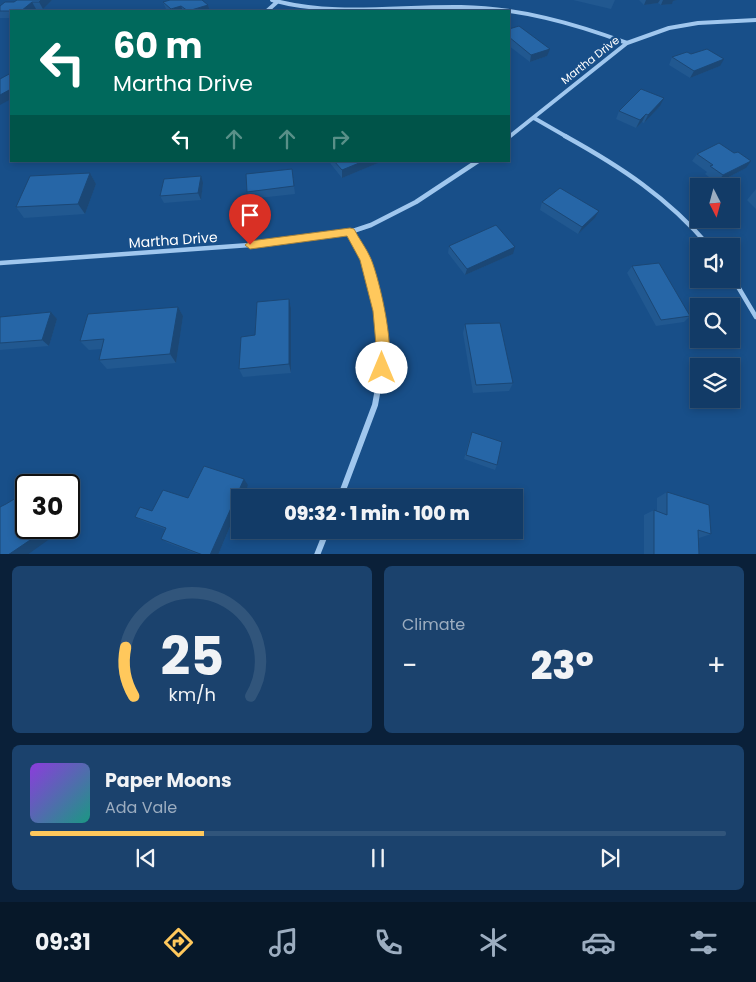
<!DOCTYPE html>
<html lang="en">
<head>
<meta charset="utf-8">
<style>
  body { margin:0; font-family:Poppins,sans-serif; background:#1b426d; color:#f1f3f6; height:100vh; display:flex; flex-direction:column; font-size:19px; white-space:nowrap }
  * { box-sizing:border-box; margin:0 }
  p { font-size:16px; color:#9cadc0 }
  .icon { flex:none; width:28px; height:28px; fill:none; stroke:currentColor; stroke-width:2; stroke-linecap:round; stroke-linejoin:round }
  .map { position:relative; height:554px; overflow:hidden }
  .panel { display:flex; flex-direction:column; gap:12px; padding:12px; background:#0a2039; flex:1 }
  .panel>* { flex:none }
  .hud { position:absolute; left:10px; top:10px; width:500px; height:152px; border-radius:0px; box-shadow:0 2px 8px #0003,0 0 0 1px #31557b; background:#00695c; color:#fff; overflow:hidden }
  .needle { width:32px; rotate:174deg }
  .buttons { position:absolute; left:690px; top:178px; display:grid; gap:10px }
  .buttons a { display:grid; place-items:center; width:50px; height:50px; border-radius:0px; background:#123b67; box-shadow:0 2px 8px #0003,0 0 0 1px #31557b; font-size:25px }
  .speed { position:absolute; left:15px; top:474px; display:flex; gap:10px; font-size:25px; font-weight:700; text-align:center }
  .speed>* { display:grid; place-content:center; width:65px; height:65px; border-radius:50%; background:#123b67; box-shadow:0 2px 8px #0003,0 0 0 1px #31557b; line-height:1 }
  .speed .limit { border:2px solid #111; border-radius:8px; background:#fff; color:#111 }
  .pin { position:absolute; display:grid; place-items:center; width:42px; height:42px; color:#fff; margin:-51px -21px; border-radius:50% 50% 50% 0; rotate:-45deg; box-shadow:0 0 5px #0007 }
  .pin .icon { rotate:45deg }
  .me { position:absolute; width:55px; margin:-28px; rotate:0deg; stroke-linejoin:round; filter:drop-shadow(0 0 4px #0008) }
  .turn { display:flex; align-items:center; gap:18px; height:105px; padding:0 20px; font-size:22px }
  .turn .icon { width:65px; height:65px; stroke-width:2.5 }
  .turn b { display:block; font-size:35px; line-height:42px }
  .lanes { display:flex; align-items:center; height:48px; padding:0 20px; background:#0003; justify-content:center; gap:25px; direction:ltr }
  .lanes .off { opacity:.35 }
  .big { font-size:38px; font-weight:800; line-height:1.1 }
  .panel .widget { flex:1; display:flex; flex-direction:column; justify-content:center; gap:8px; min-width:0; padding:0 18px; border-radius:8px; background:#1b426d }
  .panel .dial { align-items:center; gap:0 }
  .dial svg { height:130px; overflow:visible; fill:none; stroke:#31557b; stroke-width:7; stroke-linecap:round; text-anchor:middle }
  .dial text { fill:#f1f3f6; stroke:none }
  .song { display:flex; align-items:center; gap:15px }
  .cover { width:60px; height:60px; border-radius:8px; background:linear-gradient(135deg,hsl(270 70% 55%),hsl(170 70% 35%)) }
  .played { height:5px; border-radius:2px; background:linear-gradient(90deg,#ffc85c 25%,#31557b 25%) }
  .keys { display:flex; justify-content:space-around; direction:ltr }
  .heat { display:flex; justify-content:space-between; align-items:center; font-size:28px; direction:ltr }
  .panel .tiles { flex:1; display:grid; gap:12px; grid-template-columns:1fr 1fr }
  .widget:last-child { grid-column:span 2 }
  .trip { position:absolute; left:231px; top:489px; width:292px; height:50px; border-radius:0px; background:#123b67; box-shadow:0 2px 8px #0003,0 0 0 1px #31557b; font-weight:800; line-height:50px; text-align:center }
  .tab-bar { display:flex; height:80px; justify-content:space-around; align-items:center; background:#071829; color:#9cadc0 }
  .tab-bar .icon { width:35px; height:35px }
  .tab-bar .on { color:#ffc85c }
  .tab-bar b { font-size:22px; color:#f1f3f6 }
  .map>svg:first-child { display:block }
</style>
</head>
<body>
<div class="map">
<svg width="756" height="555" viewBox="0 0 756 555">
  <rect width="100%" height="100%" fill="#184f89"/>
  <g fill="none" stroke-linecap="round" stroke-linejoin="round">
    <path stroke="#a0c7ee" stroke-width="4" d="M272,0C334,17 397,6 461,7C519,8 573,23 627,43
      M267,11L277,2
      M534,118L567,137
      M509,137L627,43L669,28L698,23L756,20"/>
    <path stroke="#a0c7ee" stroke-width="4.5" d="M565,136C621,167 667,197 709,246
      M350,232L366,259L380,317
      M0,263L250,245L350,232L371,225L416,202L478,161
      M731,275L756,317"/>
    <path stroke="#a0c7ee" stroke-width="6" d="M340,498L375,405L384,356L380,316
      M317,555L327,530"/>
  </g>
  <path fill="#215890" d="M17,0H52L43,9H36L33,11H11V18H0V6L14,2Z
    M573,0H615L611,9Z
    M639,0H677L673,1L672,4L661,5L658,3L644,5Z
    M163,2L208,5L210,11H168L166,9Z
    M509,29L547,56L530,62L509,46Z
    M691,54L720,66L690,78L669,65L672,57Z
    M660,106L644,123L642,122L636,128L616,119L619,111Z
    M697,154L746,168L717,183L705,174L707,172L692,161Z
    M330,161H378V163L342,178L330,163Z
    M292,169L295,194L249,199L247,192Z
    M90,173L96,184L85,214L24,218L16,207Z
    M203,183L201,200L164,203L160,196Z
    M756,189V209L747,200Z
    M542,202L599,211L595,218L578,234L540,210Z
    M449,246L513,254L465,275L448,253Z
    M632,266L690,316L684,322L656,326L627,273Z
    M289,299L291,308V373L243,377L239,369L255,335Z
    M178,307L183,316L176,363L107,369L99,360L102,349L89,350L80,341Z
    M51,312L57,319L49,346L0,350V317Z
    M465,324L513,383L509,391L473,393L463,333Z
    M472,432L497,465L495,470L464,459L470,437Z
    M248,485L218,555H200L168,543L161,539L165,529L143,521L135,517L188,498Z
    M667,492L711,534L699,538V555H644V515L654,510L657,512V498Z"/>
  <path fill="#1b4775" d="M41,0H52L43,9L39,2Z
    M646,0H660L658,3L644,5Z
    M663,0H677L673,1L672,4L661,5Z
    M32,2L36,9L33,11H21Z
    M208,5L210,11H189Z
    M181,6L183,11H172L171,9Z
    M550,49L547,56L530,62L531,55Z
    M724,59L720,66L690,78L694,71Z
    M11,89V99L0,105V95Z
    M664,98L660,106L644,123L648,115Z
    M646,114L642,122L636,128L640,120Z
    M364,161H378V163L342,178V170Z
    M751,161L746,168L717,183L723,175Z
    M90,173L96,184L85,214L78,204Z
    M201,176L203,183L201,200L198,193Z
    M599,211L595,218L578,234L582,227Z
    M515,247L513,254L465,275L467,269Z
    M289,299L291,308V373L289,364Z
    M178,307L183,316L176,363L170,354Z
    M51,312L57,319L49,346L42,340Z
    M244,479L248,485L243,498H240V503L218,555H210Z
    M43,481L50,485H45Z
    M36,528H46L51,538L27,555H8Z"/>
  <path fill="#2666a7" stroke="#1b4775" d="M17,0H41L39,2H32L21,11H0V6L5,2H14Z
    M170,0H202L208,5L188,11L181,6L171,9L163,2Z
    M519,26L550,49L531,55L509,37V29Z
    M707,49L724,59L694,71L672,57L687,52L691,54Z
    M11,73V89L0,95V79Z
    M641,89L664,98L648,115L646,114L640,120L619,111Z
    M719,143L734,153L738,152L751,161L723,175L710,166L713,165L697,154Z
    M334,161H364L342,170Z
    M292,169L294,186L247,192L246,174Z
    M90,173L78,204L16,207L30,176Z
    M201,176L198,193L160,196L164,179Z
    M560,188L599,211L582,227L542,202Z
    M496,225L515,247L467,269L449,246Z
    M659,263L690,316L661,320L632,266Z
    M289,299V364L239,369L241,337L255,335L257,302Z
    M178,307L170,354L99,360L104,339L80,341L88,314Z
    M51,312L42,340L0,343V317Z
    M500,323L513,383L476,385L465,324Z
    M472,432L502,442L497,465L466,455Z
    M204,466L244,479L210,555H203L161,539L166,528L135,517L140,507L152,511L163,490L188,498Z
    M43,481L45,485H37Z
    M26,492V528H36L39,534L8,555H0V507L6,504Z
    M667,492L709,505L711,534L698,530L699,555H654V510L667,515Z"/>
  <path fill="#ffc85c" stroke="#a6823c" d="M350,228L354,229C359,239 367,249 371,259C380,281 396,351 387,372L382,374L378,372L376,368L377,356L373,311L360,260L347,236L250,249L245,245L250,241Z"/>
  <g text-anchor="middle" stroke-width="5" stroke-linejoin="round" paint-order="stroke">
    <g font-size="11" fill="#fff" stroke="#184f89">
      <text transform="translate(590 60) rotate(-38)" y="4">Martha Drive</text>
    </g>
    <g font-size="14" fill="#fff" stroke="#184f89">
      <text transform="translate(173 240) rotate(-4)" y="5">Martha Drive</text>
    </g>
  </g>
</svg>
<div class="buttons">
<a><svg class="needle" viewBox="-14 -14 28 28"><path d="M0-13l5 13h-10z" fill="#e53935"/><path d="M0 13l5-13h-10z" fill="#9cadc0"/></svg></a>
<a><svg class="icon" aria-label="sound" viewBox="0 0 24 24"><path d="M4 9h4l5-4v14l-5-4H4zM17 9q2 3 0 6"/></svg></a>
<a><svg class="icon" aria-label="search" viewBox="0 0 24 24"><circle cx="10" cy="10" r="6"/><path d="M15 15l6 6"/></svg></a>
<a><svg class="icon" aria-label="layers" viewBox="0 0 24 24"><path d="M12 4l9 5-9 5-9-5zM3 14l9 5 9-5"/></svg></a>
</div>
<div class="speed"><div class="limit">30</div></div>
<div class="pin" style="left:250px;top:245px;background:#d93025"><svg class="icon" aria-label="arrive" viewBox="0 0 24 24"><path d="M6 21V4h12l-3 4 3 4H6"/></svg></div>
<svg class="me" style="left:382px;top:368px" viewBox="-20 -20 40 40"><circle r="19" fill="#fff"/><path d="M0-13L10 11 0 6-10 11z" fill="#ffc85c"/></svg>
<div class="trip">09:32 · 1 min · 100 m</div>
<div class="hud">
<div class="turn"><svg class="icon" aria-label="left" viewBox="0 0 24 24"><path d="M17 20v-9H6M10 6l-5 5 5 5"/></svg><div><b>60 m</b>Martha Drive</div></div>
<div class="lanes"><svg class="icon" aria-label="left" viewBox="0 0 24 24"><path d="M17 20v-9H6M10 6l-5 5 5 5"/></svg><svg class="icon off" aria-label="ahead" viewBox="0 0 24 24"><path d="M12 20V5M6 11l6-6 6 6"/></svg><svg class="icon off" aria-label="ahead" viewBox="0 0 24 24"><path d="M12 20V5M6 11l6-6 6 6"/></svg><svg class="icon off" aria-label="right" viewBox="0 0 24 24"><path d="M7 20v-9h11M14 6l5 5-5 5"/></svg></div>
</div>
</div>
<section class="panel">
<div class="tiles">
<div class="widget dial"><svg viewBox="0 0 100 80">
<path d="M14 69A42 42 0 1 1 86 69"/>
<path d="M14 69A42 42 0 0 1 9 39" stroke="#ffc85c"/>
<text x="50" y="56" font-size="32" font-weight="700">25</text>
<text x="50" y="72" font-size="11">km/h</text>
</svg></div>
<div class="widget"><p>Climate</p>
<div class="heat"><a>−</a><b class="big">23°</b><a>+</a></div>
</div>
<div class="widget">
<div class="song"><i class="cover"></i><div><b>Paper Moons</b><p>Ada Vale</p></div></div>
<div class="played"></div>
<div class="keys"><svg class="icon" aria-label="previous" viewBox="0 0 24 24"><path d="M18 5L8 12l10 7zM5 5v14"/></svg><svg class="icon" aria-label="pause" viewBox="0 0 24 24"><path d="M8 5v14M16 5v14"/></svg><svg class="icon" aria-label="next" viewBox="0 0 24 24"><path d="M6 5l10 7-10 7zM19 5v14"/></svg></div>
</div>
</div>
</section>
<nav class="tab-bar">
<b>09:31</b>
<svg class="icon on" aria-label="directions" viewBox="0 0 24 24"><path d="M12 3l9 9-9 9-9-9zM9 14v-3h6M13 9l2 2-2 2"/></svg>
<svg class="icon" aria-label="music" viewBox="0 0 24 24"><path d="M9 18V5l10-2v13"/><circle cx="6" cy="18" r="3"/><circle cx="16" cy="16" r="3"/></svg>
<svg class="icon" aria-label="phone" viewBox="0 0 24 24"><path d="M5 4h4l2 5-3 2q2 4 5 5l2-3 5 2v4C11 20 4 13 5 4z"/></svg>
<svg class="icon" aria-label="climate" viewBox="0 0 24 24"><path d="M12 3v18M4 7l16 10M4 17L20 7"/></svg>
<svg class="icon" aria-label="car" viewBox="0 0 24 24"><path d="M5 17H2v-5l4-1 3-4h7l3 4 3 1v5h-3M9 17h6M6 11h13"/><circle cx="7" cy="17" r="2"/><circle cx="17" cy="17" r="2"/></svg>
<svg class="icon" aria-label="filters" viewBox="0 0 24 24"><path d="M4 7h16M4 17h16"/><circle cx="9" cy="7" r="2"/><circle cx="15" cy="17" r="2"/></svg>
</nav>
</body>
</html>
